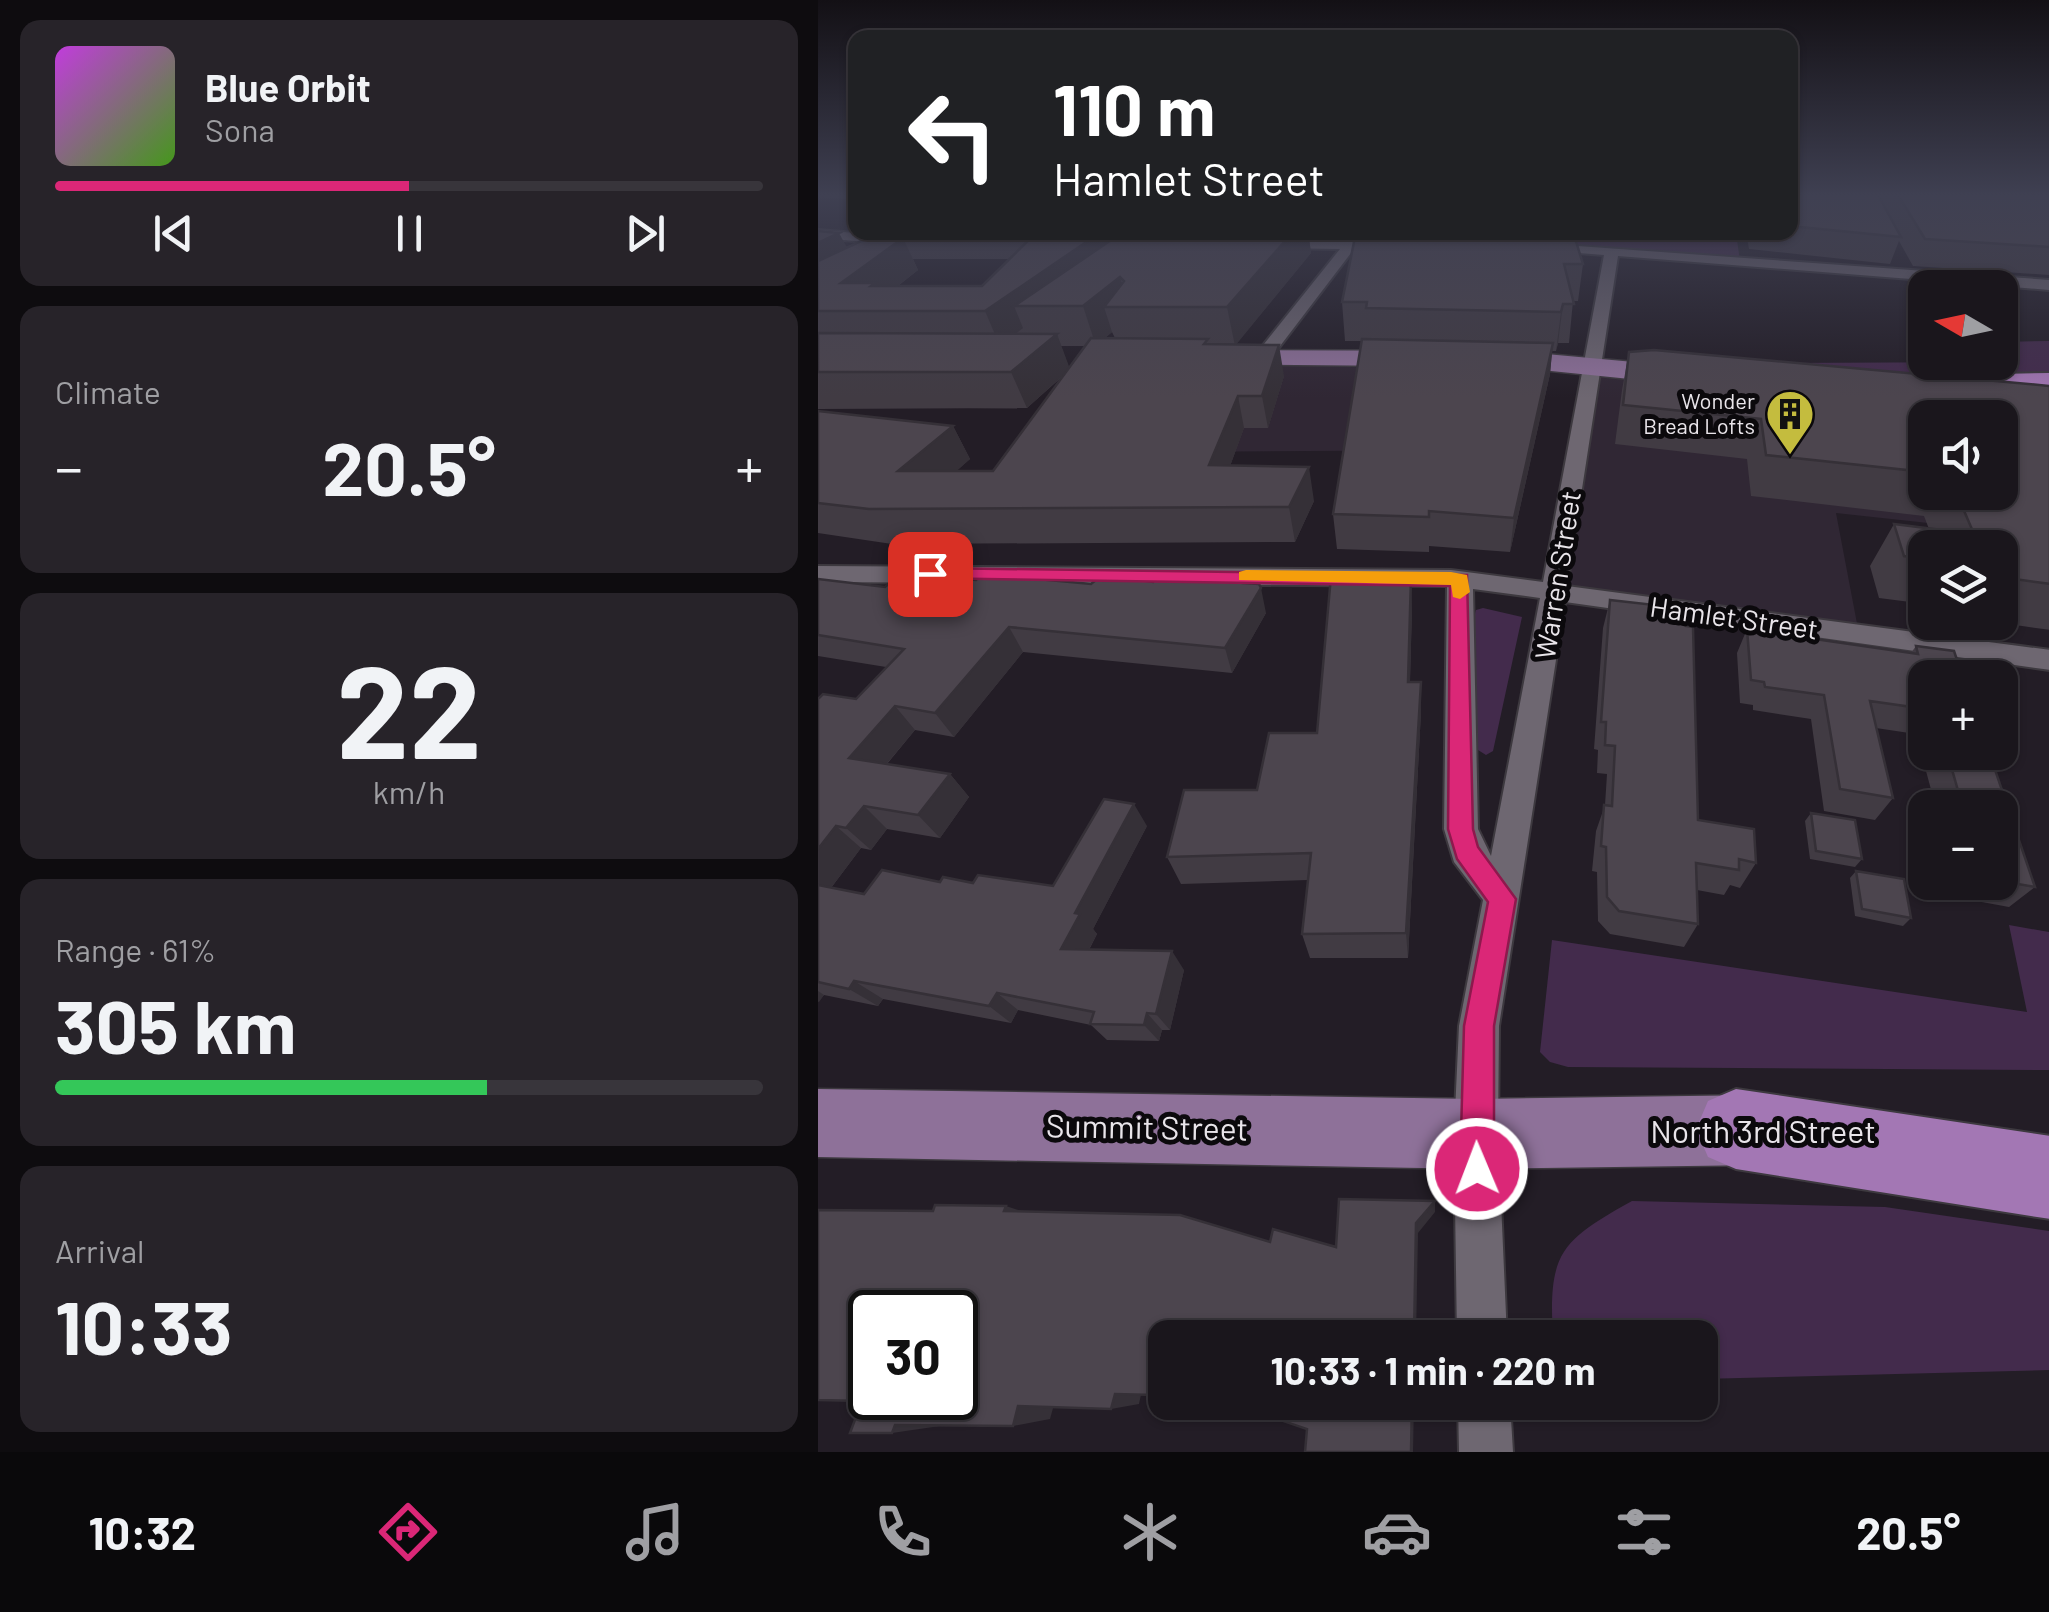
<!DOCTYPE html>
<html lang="en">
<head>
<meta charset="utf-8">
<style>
  body { margin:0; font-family:Barlow,sans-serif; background:#272329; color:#f1f3f6; height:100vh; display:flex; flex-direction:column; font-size:38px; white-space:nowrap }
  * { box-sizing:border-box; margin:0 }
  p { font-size:32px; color:#9f9fa3 }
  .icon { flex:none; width:55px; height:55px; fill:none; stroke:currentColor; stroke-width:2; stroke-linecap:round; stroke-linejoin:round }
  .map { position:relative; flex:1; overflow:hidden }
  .sheet { display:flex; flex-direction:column; gap:20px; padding:20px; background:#0e0c0f; width:818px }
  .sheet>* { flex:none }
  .guide { position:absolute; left:30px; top:30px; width:950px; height:210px; border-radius:20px; box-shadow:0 2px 8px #0004,0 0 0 2px #38353b; background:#202124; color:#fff; overflow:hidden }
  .needle { width:65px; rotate:279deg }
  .fabs { position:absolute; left:1090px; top:270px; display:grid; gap:20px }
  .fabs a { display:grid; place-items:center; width:110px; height:110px; border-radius:20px; background:#1a161c; box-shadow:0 2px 8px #0004,0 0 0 2px #38353b; font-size:50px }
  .speed { position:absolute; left:30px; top:1290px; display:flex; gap:20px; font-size:50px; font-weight:700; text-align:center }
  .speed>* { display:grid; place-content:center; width:130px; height:130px; border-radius:50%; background:#1a161c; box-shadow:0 2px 8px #0004,0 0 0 2px #38353b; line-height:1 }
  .speed .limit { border:5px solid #111; border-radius:15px; background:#fff; color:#111 }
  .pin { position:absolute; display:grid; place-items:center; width:85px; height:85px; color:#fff; margin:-42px; border-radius:20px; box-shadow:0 5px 15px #0006 }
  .me { position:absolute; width:110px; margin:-55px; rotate:359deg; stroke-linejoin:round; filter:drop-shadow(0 0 8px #0008) }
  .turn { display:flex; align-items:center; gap:35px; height:210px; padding:0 40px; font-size:45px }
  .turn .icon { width:130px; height:130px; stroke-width:2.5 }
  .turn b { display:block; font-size:70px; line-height:85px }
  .big { font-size:75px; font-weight:700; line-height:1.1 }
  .sheet .card { flex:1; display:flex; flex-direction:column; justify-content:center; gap:15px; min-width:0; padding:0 35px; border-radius:20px; background:#272329 }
  .sheet .dial { align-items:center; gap:0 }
  .dial b { font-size:130px; line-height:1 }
  .song { display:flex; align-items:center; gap:30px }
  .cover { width:120px; height:120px; border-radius:15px; background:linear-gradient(135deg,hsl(290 70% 55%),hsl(100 70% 35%)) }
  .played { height:10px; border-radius:5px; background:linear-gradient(90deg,#db2777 50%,#38353b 50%) }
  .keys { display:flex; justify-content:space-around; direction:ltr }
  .heat { display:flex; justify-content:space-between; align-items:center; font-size:55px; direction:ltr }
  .charge { height:15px; border-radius:8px; background:linear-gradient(90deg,#34c759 61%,#38353b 0) }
  .trip { position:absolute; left:330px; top:1320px; width:570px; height:100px; border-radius:20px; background:#1a161c; box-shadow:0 2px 8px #0004,0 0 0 2px #38353b; font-weight:700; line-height:100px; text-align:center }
  .menu { display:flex; height:160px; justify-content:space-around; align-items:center; background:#0a090b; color:#9f9fa3 }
  .menu .icon { width:70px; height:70px }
  .menu .current { color:#db2777 }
  .menu b { font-size:45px; color:#f1f3f6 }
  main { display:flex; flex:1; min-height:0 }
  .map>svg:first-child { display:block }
</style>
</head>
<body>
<main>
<section class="sheet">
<div class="card">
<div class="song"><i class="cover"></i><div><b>Blue Orbit</b><p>Sona</p></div></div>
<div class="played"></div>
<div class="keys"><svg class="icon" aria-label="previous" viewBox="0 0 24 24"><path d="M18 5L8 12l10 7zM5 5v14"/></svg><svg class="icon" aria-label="pause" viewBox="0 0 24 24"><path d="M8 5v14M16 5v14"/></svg><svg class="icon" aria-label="next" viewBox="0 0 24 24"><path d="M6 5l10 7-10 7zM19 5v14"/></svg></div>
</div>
<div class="card"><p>Climate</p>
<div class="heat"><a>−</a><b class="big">20.5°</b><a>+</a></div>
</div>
<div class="card dial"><b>22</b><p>km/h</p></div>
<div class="card"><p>Range · 61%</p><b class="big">305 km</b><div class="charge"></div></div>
<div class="card"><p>Arrival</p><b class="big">10:33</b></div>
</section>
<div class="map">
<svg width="1232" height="1452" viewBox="0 0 1232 1452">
  <rect width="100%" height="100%" fill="#231d26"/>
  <path fill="#302734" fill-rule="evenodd" d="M384,358L680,359L655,450L341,452Z
    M772,366L1231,404V536L1018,513L1041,634L737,590ZM1108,418H1182V492H1108Z"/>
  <path fill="#432b4c" d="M739,233H918L922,261L735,246Z
    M1231,341V376L1119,378L958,363L1182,362L1183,342Z
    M665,608L704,617L675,751L668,755L660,750L655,620L658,610Z
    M1191,925L1231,932V1070L750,1067L732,1062L722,1052L734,940L1209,1012Z
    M814,1201L1067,1207L1231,1231V1370L883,1379L882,1338L735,1337C730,1253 742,1241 814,1201Z"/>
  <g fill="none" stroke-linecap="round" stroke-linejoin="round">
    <g stroke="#3d393f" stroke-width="4">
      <path id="street" d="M0,230L87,237L94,241L87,245L0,238Z
        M535,232H545L543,241L584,245L577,249H536L450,362H438V354L522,249L453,248L448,241L529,240Z
        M718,243L1232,280V290L800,256L749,586L1232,650V670L747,602L681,1026L680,1134L689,1338H639L636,1134L641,1026L665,900L636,862L626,829L629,586L0,582V566L633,570L725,582L786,255L723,250ZM655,589L722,598L673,856L660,829Z
        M640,1402H692L695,1452H641Z"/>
    </g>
    <g stroke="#3d393f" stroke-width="3">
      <path id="primary" d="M398,350L695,351L871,367L885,376L871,385L695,367L388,364L384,358Z
        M0,1089L658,1099L943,1095L967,1106L978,1130L967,1154L943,1165L658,1169L0,1157Z"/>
    </g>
    <g stroke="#3d393f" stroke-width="4">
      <path id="highway" d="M1232,373V393L1135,395L1123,392L1118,385L1123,378L1135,375Z
        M918,1089L1232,1136V1219L918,1169L890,1157L878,1129L890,1101Z"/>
    </g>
    <use href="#street" fill="#6e6771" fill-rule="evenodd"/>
    <use href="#primary" fill="#8e7199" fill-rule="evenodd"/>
    <use href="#highway" fill="#a377b4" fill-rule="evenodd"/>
  </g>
  <path fill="#413b43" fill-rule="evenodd" d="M0,195H38V200L0,197Z
    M972,195H1232V275L1095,266L1081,241L1072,264L931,249L928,232H972Z
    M0,231L29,247L84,238L81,232H504L502,237H491L493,253L418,344L466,376L450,428H426L412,466L496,501L477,542L74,544L0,533V411L135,426L152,459L138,471H175L246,375L209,408L0,409ZM95,259H191L164,286H80L100,270ZM294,332L297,338H287ZM243,346H267L251,368Z
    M538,232L765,264L760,301H755L751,343H740L738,351H734L732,374L692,552L611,546V552L519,549L515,514L544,341H527L524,302Z
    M811,352L1232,386V630L1177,622H1182V548H1108V604L1061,598L1052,566L1076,524L1111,529L1106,516L933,496L929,459L797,444L804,390ZM1108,418L1182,492H1108Z
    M0,579L67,587L113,583L448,613L414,673L205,652L136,737L97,730L69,764L132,774L151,797L122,838L69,829L53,850L43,848L13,888L46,894L122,882L235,886L329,826L275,929L279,934L271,950L366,970L352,1030H344L341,1041L289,1040L273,1025L200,1010L193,1023L65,999L60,1006L6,995L0,1002V699H38L68,667L0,656Z
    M792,600L880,820L938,863L922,888L912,885L906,895L879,890L880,924L866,947L792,934L780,921L779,872L774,871L778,831L787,805L789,774L779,773L780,750L776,749L785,628Z
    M594,608L592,682L603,712L590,958H492L484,934L490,880L363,884L349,857L439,790L499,733Z
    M929,629L1093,653L1098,646L1108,678V752H1171L1217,887L1191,907L1142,898L1138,882H1182V808H1118L1098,734L1058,728L1075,798L1057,820L1006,811L993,719L935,710V705L922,703L919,653Z
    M993,813L1044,859L1037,867L992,859L987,821Z
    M1038,871L1093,918L1085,926L1037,916L1032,878Z"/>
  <path fill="#353037" d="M283,232H303L308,252L196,306L205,328L182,346L167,311Z
    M475,232H490L493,253L417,346L409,307Z
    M21,233L38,264L0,284V243Z
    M85,238L100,270L64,298L23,283Z
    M302,277L310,307H286L294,332L278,346L265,306Z
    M745,304L740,343L738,351L743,312Z
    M239,334L252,369L209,408L193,372Z
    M735,343L732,374L692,552L696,518Z
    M461,345L466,376L450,428L444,396Z
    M420,396L426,428L400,499L391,465Z
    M135,426L152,459L101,505L80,471Z
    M491,467L496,501L477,542L471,507Z
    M593,577L594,608L591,712L590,682Z
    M443,588L448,613L414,673L407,648Z
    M191,627L205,652L136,737L117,713Z
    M603,682V712L590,958L588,933Z
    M77,706L97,730L54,781L31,758Z
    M132,774L151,797L122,838L100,815Z
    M316,804L329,826L275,929L279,934L261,968L243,949L257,913Z
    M46,806L69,829L53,850L28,828Z
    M18,826L43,848L3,901L0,899V849Z
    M354,951L366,970L352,1030L338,1014Z
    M36,981L65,999L60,1006L31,989Z
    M0,991L6,995L1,1002L0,1001Z
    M179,993L200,1010L193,1023L171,1006Z
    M329,1013L344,1030L341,1041L326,1025Z
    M617,1201V1212L600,1233L598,1338H596L598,1223Z
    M188,1206L221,1217L186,1211Z
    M348,1379V1394L337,1395L340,1380Z
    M324,1390L321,1404L293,1409L297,1394Z
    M237,1401L232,1419L195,1426L200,1406Z
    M594,1402H596L595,1452H593Z
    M77,1425L122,1426L74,1433Z"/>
  <path fill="#4c454e" stroke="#353037" stroke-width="2.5" fill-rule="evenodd" d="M972,195H1060L1083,237L972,226Z
    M1080,195H1232V247L1107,239Z
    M0,231L21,233L0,243Z
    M219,232H283L167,311H0V261L54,236L85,238L23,283H57L53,286H164Z
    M305,232H475L409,307H286L306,281L302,277L265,306H196Z
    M538,232H755L765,264H746L756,304H745L743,312L548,308L549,302H524Z
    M0,333L239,334L193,372H0Z
    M273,338L390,339L386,344L461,345L444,396H420L391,465L491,467L471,507L51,509L0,503V411L135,426L80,471H175Z
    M544,339L735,343L696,518L611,511V517L515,514Z
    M836,350L1232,386V584L1182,577V548H1108V559L1086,556L1076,524L1156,534L1138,492H1182V418H1108V472L948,455L943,419L805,405L811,352Z
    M164,574L273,584L284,575L335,582L338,577L441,584L443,588L407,648L191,627L117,713L77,706L31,758L132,774L100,815L46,806L28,828L18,826L0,849V699L5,694L38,699L86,649L0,635V579L67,587L77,578L113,583L123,577L158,580Z
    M513,576L593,577L590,682H603L588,933L484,934L493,853L349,857L366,790H439L451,733H499Z
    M792,600L846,606V611L868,614V626L875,627L880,820L936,829L938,863L921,859V870L878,863L880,924L801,911L789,897L788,847L783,846L786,805L794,806L797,746L787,745L788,722H783Z
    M929,629L988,634L989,638L1100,654L1098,646L1136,651L1145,678H1108V709L1052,701L1075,798L1022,789L1006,695L947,687L946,682L933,680Z
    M1129,752H1171L1217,887L1182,881V808H1145Z
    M286,799L316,804L257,913L262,914L243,949L354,951L338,1014L329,1013L326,1025L272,1024L276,1012L179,993L171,1006L36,981L31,989L0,982V885L46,894L64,870L122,882L125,877L155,883L160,875L235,886Z
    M993,813L1037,820L1044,859L998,851Z
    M1038,871L1086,879L1093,918L1044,909Z
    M521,1199L617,1201L598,1223L596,1338H348V1382L340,1380L337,1395L297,1394L293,1409L200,1406L195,1426L77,1425L74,1433H32L44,1401L0,1400V1210L115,1211L117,1205L188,1206L186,1211L362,1215L452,1242L455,1229L518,1247ZM52,1312H138V1398H52Z
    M409,1402H594L593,1452H487L489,1429Z"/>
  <linearGradient id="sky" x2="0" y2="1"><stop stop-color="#131015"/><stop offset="0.49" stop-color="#3f4052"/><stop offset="1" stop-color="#3f4052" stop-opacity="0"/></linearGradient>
  <rect width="1232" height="398" fill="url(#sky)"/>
  <path fill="#db2777" stroke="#8e194d" stroke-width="2.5" d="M112,568L649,575L655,829L660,847L698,899L676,1026V1169L671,1181L659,1186L647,1181L642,1169L646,1026L670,902L639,859L630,829L632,586L105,578V570Z"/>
  <path fill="#f59e0b" d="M428,570L633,572L649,575L652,592L642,599L635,597L633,585L421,580V572Z"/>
  <defs>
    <g id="building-pin" transform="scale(2.5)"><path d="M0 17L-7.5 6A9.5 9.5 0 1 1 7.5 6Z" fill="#c4bc3e" stroke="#0b090c"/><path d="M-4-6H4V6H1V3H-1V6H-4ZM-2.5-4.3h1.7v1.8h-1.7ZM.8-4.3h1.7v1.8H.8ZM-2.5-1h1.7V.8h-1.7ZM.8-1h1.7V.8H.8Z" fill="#111"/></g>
  </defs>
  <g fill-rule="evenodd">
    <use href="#building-pin" x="972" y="414"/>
  </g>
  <g text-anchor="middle" stroke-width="10" stroke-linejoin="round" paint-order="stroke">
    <g font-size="22" fill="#e9e5ea" stroke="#0b090c" text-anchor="end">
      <text x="937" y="409">Wonder<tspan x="937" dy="25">Bread Lofts</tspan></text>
    </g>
    <g font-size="28" fill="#e9e5ea" stroke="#0b090c">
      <text transform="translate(740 575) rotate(-81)" y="10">Warren Street</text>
      <text transform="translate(916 618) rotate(8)" y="10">Hamlet Street</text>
    </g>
    <g font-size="32" fill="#e9e5ea" stroke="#0b090c">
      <text transform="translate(329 1128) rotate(1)" y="11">Summit Street</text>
      <text x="945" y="1143">North 3rd Street</text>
    </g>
  </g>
</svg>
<div class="fabs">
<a><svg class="needle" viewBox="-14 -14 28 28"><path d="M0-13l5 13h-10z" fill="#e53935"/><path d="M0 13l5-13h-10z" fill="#9f9fa3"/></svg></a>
<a><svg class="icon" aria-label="sound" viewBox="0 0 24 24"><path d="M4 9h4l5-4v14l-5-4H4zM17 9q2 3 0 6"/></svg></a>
<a><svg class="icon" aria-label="layers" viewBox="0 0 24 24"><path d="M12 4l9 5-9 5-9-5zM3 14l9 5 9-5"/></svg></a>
<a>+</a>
<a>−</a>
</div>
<div class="speed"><div class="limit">30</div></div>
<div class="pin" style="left:112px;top:574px;background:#d93025"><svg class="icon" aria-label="arrive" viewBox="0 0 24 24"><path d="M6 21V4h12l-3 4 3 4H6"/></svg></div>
<svg class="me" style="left:659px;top:1169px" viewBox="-20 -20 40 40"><circle r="17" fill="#db2777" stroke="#fff" stroke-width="3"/><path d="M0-11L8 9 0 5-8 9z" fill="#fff"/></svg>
<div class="trip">10:33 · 1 min · 220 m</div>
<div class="guide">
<div class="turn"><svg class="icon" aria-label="left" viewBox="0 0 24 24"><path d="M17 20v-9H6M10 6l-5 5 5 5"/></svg><div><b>110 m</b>Hamlet Street</div></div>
</div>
</div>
</main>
<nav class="menu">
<b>10:32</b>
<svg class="icon current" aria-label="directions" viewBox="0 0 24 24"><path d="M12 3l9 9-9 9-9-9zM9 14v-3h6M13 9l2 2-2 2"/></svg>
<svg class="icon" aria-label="music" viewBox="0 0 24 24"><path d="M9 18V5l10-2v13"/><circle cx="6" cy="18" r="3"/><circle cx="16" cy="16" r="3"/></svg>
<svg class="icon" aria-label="phone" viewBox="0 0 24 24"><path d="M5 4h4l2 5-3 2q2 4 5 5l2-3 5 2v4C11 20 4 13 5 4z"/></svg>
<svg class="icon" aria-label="climate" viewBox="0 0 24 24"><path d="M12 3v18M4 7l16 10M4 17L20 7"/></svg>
<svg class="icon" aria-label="car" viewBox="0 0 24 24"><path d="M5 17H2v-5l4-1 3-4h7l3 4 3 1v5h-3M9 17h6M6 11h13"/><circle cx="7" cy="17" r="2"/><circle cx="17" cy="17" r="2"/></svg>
<svg class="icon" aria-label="filters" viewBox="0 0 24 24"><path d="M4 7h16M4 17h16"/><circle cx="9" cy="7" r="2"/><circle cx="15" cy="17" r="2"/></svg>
<b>20.5°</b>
</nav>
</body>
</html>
